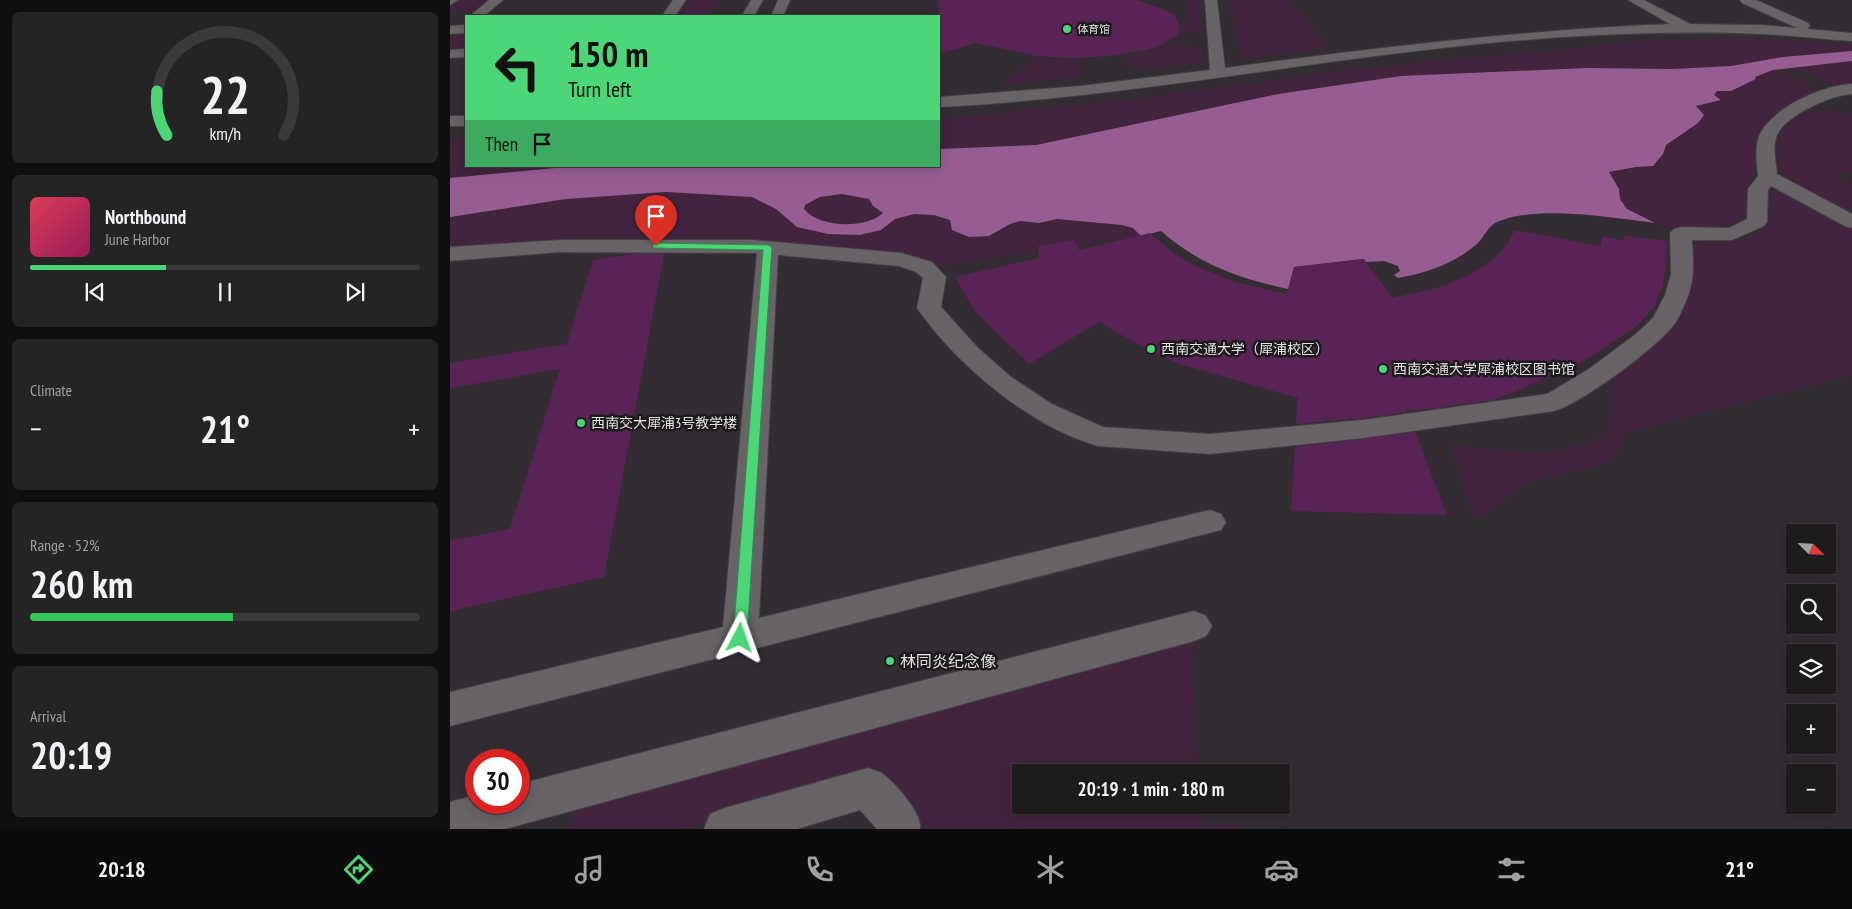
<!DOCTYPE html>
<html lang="en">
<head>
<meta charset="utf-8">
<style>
  body { margin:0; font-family:"PT Sans Narrow","Noto Sans SC",sans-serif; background:#252425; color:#f1f3f6; height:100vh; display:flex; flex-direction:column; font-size:19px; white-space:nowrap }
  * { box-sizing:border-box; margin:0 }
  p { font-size:16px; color:#a0a1a3 }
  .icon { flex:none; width:28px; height:28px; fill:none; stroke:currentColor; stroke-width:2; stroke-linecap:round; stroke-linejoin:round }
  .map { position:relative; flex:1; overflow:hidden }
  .sheet { display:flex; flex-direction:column; gap:12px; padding:12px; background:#100f0f; width:450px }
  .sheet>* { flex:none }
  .banner { position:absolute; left:15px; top:15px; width:475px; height:152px; border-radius:0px; box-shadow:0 2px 12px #0003,0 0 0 1px #3b393b; background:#4cd677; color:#111; overflow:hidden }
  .needle { width:32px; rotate:114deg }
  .controls { position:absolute; left:1336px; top:524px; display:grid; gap:10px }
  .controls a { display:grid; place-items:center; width:50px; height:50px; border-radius:0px; background:#1d1b1c; box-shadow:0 2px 12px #0003,0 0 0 1px #3b393b; font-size:25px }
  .speed { position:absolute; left:15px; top:749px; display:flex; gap:10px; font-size:25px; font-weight:700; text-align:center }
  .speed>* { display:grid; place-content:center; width:65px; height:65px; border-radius:50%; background:#1d1b1c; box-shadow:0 2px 12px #0003,0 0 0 1px #3b393b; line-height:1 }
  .speed .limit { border:8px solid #d22; background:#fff; color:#111 }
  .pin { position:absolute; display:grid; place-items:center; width:42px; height:42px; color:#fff; margin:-51px -21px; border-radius:50% 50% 50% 0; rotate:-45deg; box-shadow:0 0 5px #0007 }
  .pin .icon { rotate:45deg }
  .me { position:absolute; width:55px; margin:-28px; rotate:4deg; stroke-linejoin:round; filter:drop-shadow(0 0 4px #0008) }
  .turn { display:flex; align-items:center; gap:18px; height:105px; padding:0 20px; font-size:22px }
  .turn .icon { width:65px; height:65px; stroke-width:2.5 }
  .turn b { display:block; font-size:35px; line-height:42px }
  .then { display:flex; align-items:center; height:48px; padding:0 20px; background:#0003; gap:10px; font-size:19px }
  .big { font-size:38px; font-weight:700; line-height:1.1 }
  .sheet .tile { flex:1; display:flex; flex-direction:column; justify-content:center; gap:8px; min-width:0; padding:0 18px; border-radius:8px; background:#252425 }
  .sheet .dial { align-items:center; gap:0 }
  .dial svg { height:130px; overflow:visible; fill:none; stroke:#3b393b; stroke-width:7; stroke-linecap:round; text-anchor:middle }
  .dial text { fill:#f1f3f6; stroke:none }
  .song { display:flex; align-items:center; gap:15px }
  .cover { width:60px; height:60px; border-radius:8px; background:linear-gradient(135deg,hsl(350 70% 55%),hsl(330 70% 35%)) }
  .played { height:5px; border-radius:2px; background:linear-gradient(90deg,#4cd677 35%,#3b393b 35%) }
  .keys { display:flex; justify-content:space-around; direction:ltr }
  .heat { display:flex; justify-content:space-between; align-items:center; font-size:28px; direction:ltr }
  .charge { height:8px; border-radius:4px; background:linear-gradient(90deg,#34c759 52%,#3b393b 0) }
  .trip { position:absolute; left:562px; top:764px; width:278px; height:50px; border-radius:0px; background:#1d1b1c; box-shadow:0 2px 12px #0003,0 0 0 1px #3b393b; font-weight:700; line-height:50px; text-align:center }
  .tab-bar { display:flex; height:80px; justify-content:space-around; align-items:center; background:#0c0b0b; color:#a0a1a3 }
  .tab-bar .icon { width:35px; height:35px }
  .tab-bar .active { color:#4cd677 }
  .tab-bar b { font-size:22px; color:#f1f3f6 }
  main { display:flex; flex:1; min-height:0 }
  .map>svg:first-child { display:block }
</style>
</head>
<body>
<main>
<section class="sheet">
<div class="tile dial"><svg viewBox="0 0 100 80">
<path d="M14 69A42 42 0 1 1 86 69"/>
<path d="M14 69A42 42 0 0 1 8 42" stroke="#4cd677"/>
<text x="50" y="56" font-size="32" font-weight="700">22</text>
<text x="50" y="72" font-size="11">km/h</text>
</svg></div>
<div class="tile">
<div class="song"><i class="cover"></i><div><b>Northbound</b><p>June Harbor</p></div></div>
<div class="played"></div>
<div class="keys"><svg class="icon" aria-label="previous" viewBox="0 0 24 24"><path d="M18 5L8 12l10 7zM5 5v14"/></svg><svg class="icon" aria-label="pause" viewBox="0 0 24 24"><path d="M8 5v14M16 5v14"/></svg><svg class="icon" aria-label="next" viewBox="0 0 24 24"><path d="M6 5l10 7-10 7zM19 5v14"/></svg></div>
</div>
<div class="tile"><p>Climate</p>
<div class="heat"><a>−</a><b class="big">21°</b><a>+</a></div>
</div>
<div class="tile"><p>Range · 52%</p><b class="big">260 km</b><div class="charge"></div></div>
<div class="tile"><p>Arrival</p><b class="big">20:19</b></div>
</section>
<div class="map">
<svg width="1402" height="829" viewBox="0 0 1402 829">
  <rect width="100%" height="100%" fill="#272426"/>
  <path fill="#342c33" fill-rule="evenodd" d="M0,0H1402V829H0ZM16,16H489V166H16ZM1345,532H1378V565H1345ZM1345,592H1378V625H1345ZM1345,652H1378V685H1345ZM1345,712H1378V745H1345ZM26,760H69V802H26ZM571,772H831V805H571ZM1345,772H1378V805H1345Z"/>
  <path fill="#42243f" d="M5,0H42L29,10L0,12V4Z
    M239,0H270L261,14L228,15Z
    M737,0H750L751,33L729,32L727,26H737Z
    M779,0H839L879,47L791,59Z
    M16,30V51L0,52V35L6,31Z
    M1306,39L1366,42L1402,46V51L1333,57L1281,66L1223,69L1137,68L951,76L828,94L586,145L489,149V119L679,100L906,69L1211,40Z
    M721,44L752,48L753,62L686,70L674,60Z
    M589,58L629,60L630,76L549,85Z
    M1402,61V84H1384L1344,68Z
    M1323,70C1338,75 1360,80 1367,95L1347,104L1308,157L1298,189V215L1295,219L1283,225L1245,229L1214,226L1205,223L1177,209L1170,199L1169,189L1159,172L1186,167L1203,166L1213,155L1216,145L1248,123L1253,116L1245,107L1252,104L1265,103L1268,97L1264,95L1267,91H1281L1303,81L1304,77Z
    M1376,110L1402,115V171L1381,175L1402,186V213C1384,203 1338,183 1327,167C1321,158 1324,146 1328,137C1336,119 1358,113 1376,110Z
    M0,139H16V166H126L0,178Z
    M1324,187L1402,230V375L1175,433L1164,459L1148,466L1094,477L1073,484L1035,515L1023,516L1000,445C1041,450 1093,458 1134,444C1142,441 1150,436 1158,432L1161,406L1160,377L1197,349L1238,249C1260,228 1295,253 1321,221L1317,193Z
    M216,192L302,197L326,209L347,227L410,235L431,230L445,219L464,214L484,215L539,236L560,224L570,221L589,223L607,219L672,225L683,228L691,236L488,266L467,255L416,250L236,241L132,240L0,245V217L116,199Z
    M392,194L419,199L423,206L433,213C416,229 369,228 354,209L355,205L369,197Z
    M742,637L748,772H571V805H750L751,826H794V829H464L412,772L232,829H120L125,806Z"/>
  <path fill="#975d92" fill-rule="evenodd" d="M1402,51V61L1323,70L1305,77L1306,79L1281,91H1267L1264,95L1271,100L1246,106L1254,115L1248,123L1216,145L1213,154L1203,166L1186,167L1159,172L1169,189L1170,199L1177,209L1205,223C1163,218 1083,204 1045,223C1038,227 1034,237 1028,243C1006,263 977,273 948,278L944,275L950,271L948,266L934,261L916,262L913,259L844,267L838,289C788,278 750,265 711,231L691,236L683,228L672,225L607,219L589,223L570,221L560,224L539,236L519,237L502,230L500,220L484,215L464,214L445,219L431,230L410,235L378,234L347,227L326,209L302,197L216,192L116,199L0,217V178L126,166H489V149L586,145L828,94L951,76L1137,68L1223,69L1281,66L1333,57ZM392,194L419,199L423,206L433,213C416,229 369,228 354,209L355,205L370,197Z"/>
  <path fill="#592455" d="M489,0H686L716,10L724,15L730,27L728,34L713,44L698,50L659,56L623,58L587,56L526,43L489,54Z
    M1065,230L1151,246L1152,236L1174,241L1175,236L1217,241L1216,267L1213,286L1204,307L1187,326L1131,363L1044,400L970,410L956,409L957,412L913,418L846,424L848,398L730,364L698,350L649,322L579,364L524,310L505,277L589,258L588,246L624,240L629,250L700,233L725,254L743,265L785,282L837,294L844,267L914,259L942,298L987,288L1019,275L1043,260L1056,246Z
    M183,254H214L154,577L0,611V541L60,529L110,369L0,388V363L117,344L143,260Z
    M965,432L997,515L841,511L845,447Z"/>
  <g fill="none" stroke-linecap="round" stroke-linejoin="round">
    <g stroke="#434042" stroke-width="2">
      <path id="street" d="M0,0H8L0,5Z
        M39,0H53L34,16H20Z
        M223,0H236L225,16H212Z
        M301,0H313L304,16H292Z
        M328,0H340L333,16H321Z
        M755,0H767L775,68C923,48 1071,30 1220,24L1178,0H1194L1240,24L1311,25L1347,28L1292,3L1290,0H1306L1358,23L1360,26L1357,29L1402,33V41C1371,39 1341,35 1310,34C1250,31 1190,33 1130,36C915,48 704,96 489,107V97L630,86L760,70Z
        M16,25V33L0,34V26Z
        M16,49V57L0,58V50Z
        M1402,84V94C1381,95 1336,115 1327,135C1322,147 1326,162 1327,174L1402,214V228L1395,226L1321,186L1318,190L1317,222L1314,226L1282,240H1242C1243,258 1245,278 1238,296C1234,306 1229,319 1222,327C1203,350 1132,403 1104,411L913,438L760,454L648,446C580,427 507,365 467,308L473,278L466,272L449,266L328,255L309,618L760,510L771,514L776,522L771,530L0,726V692L273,627L307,253L110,252L0,261V247L110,240H302L451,253L482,262L496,277L491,307L528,348L561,377L602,404L653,427L760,434L913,420L1097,394L1139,369L1186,334L1203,318L1215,295L1221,274L1220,233L1224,229L1231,227L1279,228L1297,219L1298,189L1308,176C1307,163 1304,147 1310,134C1324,107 1373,85 1402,84Z
        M0,116H16V126H0Z
        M744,611L756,616L762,626L756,636L744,641L55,829H0V802L26,795V802H69V784Z
        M418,768C423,770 429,771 433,774C445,783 473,814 470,829H427L410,810L347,829H254L260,814L275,808Z"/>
    </g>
    <use href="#street" fill="#676367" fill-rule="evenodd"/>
  </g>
  <path fill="#4cd677" stroke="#318b4d" d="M206,243L318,245L322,247L297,638L295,642L290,644L285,642L283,638L313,250L203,248V244Z"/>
  <g fill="#4cd677" stroke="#1d1a1d" stroke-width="2">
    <circle cx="617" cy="29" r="5"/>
    <circle cx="701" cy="349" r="5"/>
    <circle cx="933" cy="369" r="5"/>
    <circle cx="131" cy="423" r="5"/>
    <circle cx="440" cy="661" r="5"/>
  </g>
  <g text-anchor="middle" stroke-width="5" stroke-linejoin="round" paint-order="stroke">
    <g font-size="11" fill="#e3e1e2" stroke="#1d1a1d" text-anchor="start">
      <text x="627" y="33">体育馆</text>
    </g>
    <g font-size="14" fill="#e3e1e2" stroke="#1d1a1d" text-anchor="start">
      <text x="711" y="354">西南交通大学（犀浦校区）</text>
      <text x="943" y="374">西南交通大学犀浦校区图书馆</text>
      <text x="141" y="428">西南交大犀浦3号教学楼</text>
    </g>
    <g font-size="16" fill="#e3e1e2" stroke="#1d1a1d" text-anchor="start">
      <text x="450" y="667">林同炎纪念像</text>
    </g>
  </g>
</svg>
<div class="controls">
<a><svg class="needle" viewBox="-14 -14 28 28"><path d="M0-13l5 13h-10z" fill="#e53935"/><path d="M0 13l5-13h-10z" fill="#a0a1a3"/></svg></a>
<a><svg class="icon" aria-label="search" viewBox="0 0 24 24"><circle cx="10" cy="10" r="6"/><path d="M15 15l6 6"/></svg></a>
<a><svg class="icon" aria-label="layers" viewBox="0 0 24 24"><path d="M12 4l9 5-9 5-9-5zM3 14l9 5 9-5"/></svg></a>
<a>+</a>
<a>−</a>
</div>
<div class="speed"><div class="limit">30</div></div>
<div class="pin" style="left:206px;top:246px;background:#d93025"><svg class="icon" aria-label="arrive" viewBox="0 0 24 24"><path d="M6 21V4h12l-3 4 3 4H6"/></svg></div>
<svg class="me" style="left:290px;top:638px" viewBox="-20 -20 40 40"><path d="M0-17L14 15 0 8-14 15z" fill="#4cd677" stroke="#fff" stroke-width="4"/></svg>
<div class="trip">20:19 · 1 min · 180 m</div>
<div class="banner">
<div class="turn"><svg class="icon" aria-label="left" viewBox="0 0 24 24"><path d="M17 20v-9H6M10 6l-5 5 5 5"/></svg><div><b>150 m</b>Turn left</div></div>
<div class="then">Then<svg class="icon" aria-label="arrive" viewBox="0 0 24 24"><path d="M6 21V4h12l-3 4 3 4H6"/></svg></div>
</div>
</div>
</main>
<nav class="tab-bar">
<b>20:18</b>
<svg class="icon active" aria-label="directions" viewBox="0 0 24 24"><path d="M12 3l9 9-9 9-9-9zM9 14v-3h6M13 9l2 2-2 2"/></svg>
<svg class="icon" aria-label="music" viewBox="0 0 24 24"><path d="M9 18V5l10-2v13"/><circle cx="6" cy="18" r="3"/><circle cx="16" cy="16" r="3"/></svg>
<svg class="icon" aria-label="phone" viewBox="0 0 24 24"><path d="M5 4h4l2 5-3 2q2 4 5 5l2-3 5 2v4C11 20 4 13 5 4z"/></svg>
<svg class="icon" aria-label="climate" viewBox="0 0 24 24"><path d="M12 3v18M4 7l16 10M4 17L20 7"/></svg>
<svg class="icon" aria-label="car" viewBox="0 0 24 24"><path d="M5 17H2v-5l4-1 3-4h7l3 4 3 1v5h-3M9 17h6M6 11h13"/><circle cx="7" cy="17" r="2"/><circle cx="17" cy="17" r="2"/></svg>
<svg class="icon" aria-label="filters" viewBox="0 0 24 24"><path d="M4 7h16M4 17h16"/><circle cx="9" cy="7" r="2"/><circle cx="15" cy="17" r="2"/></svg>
<b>21°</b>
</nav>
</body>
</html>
